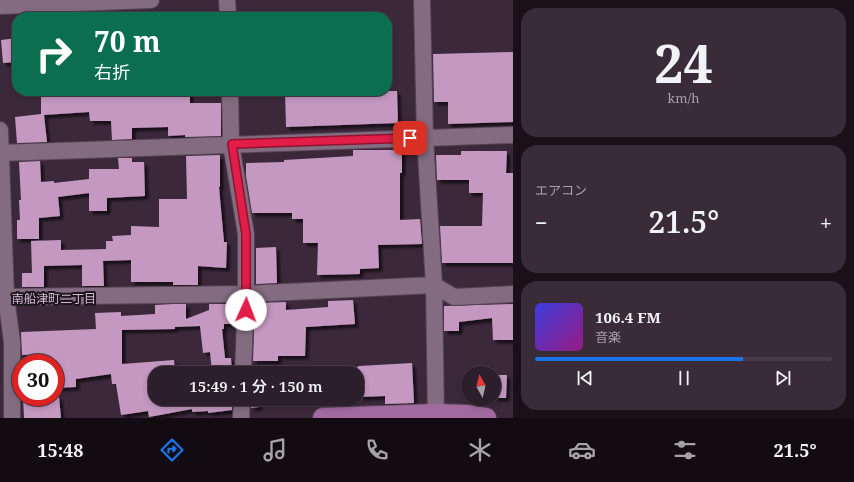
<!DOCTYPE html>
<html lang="ja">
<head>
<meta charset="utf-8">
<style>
  body { margin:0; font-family:"Noto Serif","Noto Sans JP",serif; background:#392b38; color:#f1f3f6; height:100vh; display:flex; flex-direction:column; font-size:15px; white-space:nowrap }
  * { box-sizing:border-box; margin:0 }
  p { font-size:13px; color:#a7a2a9 }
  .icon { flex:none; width:22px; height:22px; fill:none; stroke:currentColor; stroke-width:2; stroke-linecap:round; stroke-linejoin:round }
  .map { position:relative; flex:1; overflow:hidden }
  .details { display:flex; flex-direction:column; gap:8px; padding:8px; background:#191018; width:341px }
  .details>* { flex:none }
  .guide { position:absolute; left:12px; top:12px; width:380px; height:84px; border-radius:16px; box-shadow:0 2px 6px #0003,0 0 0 1px #483c48; background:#0b6e4f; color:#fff; overflow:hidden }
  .needle { width:26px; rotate:352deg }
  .controls { position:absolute; left:461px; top:366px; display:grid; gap:8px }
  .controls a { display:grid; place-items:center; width:40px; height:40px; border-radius:50%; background:#2d1e2c; box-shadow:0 2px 6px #0003,0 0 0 1px #483c48; font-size:20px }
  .speed { position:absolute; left:12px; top:354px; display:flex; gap:8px; font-size:20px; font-weight:700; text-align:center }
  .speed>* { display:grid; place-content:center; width:52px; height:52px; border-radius:50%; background:#2d1e2c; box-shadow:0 2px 6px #0003,0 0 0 1px #483c48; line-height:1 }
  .speed .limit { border:6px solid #d22; background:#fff; color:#111 }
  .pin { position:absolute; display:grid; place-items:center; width:34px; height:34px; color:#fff; margin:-17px; border-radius:8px; box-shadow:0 2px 6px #0006 }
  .me { position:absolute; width:44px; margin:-22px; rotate:2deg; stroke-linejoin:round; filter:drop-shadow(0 0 3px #0008) }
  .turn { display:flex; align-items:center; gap:14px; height:84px; padding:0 16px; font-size:18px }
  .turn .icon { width:52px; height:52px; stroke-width:2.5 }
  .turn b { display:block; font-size:28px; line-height:34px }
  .big { font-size:30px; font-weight:600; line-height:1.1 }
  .details .widget { flex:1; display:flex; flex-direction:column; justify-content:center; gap:6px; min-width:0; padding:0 14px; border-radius:16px; background:#392b38 }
  .details .dial { align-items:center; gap:0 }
  .dial b { font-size:52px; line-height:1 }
  .song { display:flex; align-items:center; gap:12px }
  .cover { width:48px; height:48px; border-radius:6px; background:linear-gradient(135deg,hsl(240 70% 55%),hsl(310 70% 35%)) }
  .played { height:4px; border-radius:2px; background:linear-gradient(90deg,#1a73e8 70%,#483c48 70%) }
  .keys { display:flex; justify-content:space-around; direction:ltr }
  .heat { display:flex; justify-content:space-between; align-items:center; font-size:22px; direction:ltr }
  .trip { position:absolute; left:148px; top:366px; width:216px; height:40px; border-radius:16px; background:#2d1e2c; box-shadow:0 2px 6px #0003,0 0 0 1px #483c48; font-weight:600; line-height:40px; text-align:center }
  .tabs { display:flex; height:64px; justify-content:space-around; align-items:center; background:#120c12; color:#a7a2a9 }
  .tabs .icon { width:28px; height:28px }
  .tabs .on { color:#1a73e8 }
  .tabs b { font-size:18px; color:#f1f3f6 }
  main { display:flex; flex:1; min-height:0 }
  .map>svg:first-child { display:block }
</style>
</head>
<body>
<main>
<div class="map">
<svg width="513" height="418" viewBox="0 0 513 418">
  <defs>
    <filter id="shadow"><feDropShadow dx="3.5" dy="3.5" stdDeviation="1" flood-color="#0009"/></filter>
  </defs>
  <rect width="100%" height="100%" fill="#3c283b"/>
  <path fill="#c498c1" filter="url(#shadow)" d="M17,38V62L3,63L1,40Z
    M513,52V122L448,124V102H434L433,54Z
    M41,91H190V103H221V136L185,137V135L168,136V127L132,128V139L112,140L111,121H90L89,112L44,115L47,142L17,143L15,117L41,114Z
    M285,91H397L398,123L286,127Z
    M353,150H402V173H400V220L420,219L422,244L378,245L379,268L360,269V274L317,275L318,243H303V219H292V213H252L246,176V163L284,162V160L353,156Z
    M461,151H507L506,173H513V263H442L440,226H482L483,193H469V180H437L436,155H461Z
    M220,155V187H219L224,242H227L226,268L198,266V285H173V282H131V260L103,261L104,286H82V265L44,266V287H22V273H32L31,241L61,240V250L106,249V241H113L112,236L131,235V226L159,227V199H187L186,156Z
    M118,158H132V162H144L145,196L107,198V211H89V193L58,197L60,216L39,218V239H17V220H20L19,200H21L19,162L40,161L41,182L54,181V183L89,179V169H119Z
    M276,247L277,283L256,284V248Z
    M353,300L355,324L306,327L305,356H278V361H253L255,303L286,302V310L328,307V301Z
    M173,304H186V319L209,310V304H236L235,324H224V329H222L225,358H231L232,373H212L210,352L203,353L200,326L175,327V329L122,330V364L174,360L175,373H155V404L182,399H232V410L208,413V411L192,412V409L149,417L148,411L121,415L116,384H112L111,374L76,379V387L55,388V363H42L41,354L22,355L21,332L96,329L95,313L121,312V316L155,314V305Z
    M513,304V340H493L492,318L459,322V331H444V306Z
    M412,363L414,403L385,404V396L360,397V392H357V367L359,366Z
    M494,375H507L506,398H494Z
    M23,397H59L61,418H24Z
    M251,399H258L259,407L251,408Z"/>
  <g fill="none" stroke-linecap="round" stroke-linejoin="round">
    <g stroke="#554454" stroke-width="18">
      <path id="minor" d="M227,0L228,17
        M422,0L425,138L434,285L436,418
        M0,6L151,0
        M230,91L231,144L246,234V294L243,373
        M0,130L6,297L12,342V418
        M0,153L513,135
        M0,297L246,294L434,285L454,297L513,294
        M241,418L242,399"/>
    </g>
    <g stroke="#554454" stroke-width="22">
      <path id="major" d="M323,418L436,414L467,415L486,418"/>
    </g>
    <use href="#minor" stroke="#836c81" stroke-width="16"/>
    <use href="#major" stroke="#a26ba0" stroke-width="20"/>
  </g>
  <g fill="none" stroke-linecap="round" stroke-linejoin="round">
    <g stroke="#92132f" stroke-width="10">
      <path id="route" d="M246,310V234L232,144L410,138"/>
    </g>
    <use href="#route" stroke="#e11d48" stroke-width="7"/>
  </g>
  <g text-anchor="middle" stroke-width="4" stroke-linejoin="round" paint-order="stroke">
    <g font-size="12" fill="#d4bad2" stroke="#1e151d">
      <text x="54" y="303">南船津町二丁目</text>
    </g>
  </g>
</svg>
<div class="controls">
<a><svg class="needle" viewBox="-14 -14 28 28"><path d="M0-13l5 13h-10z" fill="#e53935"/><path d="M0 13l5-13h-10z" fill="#a7a2a9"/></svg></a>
</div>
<div class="speed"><div class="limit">30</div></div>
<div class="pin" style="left:410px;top:138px;background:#d93025"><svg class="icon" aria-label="arrive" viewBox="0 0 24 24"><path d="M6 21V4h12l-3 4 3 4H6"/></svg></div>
<svg class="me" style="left:246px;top:310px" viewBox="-20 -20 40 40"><circle r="19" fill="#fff"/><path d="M0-13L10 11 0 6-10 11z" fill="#e11d48"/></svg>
<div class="trip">15:49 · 1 分 · 150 m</div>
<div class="guide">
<div class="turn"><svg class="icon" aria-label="right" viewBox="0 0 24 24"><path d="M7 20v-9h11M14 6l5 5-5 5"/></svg><div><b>70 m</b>右折</div></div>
</div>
</div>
<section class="details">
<div class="widget dial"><b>24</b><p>km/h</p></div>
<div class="widget"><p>エアコン</p>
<div class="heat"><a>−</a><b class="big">21.5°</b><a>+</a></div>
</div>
<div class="widget">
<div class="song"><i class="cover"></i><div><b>106.4 FM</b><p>音楽</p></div></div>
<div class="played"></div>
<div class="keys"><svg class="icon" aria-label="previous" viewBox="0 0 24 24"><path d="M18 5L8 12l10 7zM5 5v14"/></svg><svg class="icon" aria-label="pause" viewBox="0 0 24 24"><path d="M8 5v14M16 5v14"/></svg><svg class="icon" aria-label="next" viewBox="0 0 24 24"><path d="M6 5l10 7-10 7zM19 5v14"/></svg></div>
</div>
</section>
</main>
<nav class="tabs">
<b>15:48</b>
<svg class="icon on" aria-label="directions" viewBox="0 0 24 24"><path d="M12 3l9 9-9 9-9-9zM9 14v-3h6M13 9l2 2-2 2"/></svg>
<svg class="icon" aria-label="music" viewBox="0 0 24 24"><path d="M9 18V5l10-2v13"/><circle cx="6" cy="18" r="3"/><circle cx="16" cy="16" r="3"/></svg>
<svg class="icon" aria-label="phone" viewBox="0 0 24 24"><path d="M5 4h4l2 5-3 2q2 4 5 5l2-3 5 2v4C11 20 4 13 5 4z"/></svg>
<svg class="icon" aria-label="climate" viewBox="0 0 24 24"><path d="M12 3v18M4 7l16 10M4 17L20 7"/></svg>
<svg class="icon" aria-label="car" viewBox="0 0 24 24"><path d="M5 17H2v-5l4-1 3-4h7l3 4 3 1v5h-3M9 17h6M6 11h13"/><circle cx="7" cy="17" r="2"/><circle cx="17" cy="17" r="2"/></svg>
<svg class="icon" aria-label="filters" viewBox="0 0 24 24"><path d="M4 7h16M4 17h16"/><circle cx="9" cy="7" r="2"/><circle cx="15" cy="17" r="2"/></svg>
<b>21.5°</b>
</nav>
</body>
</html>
